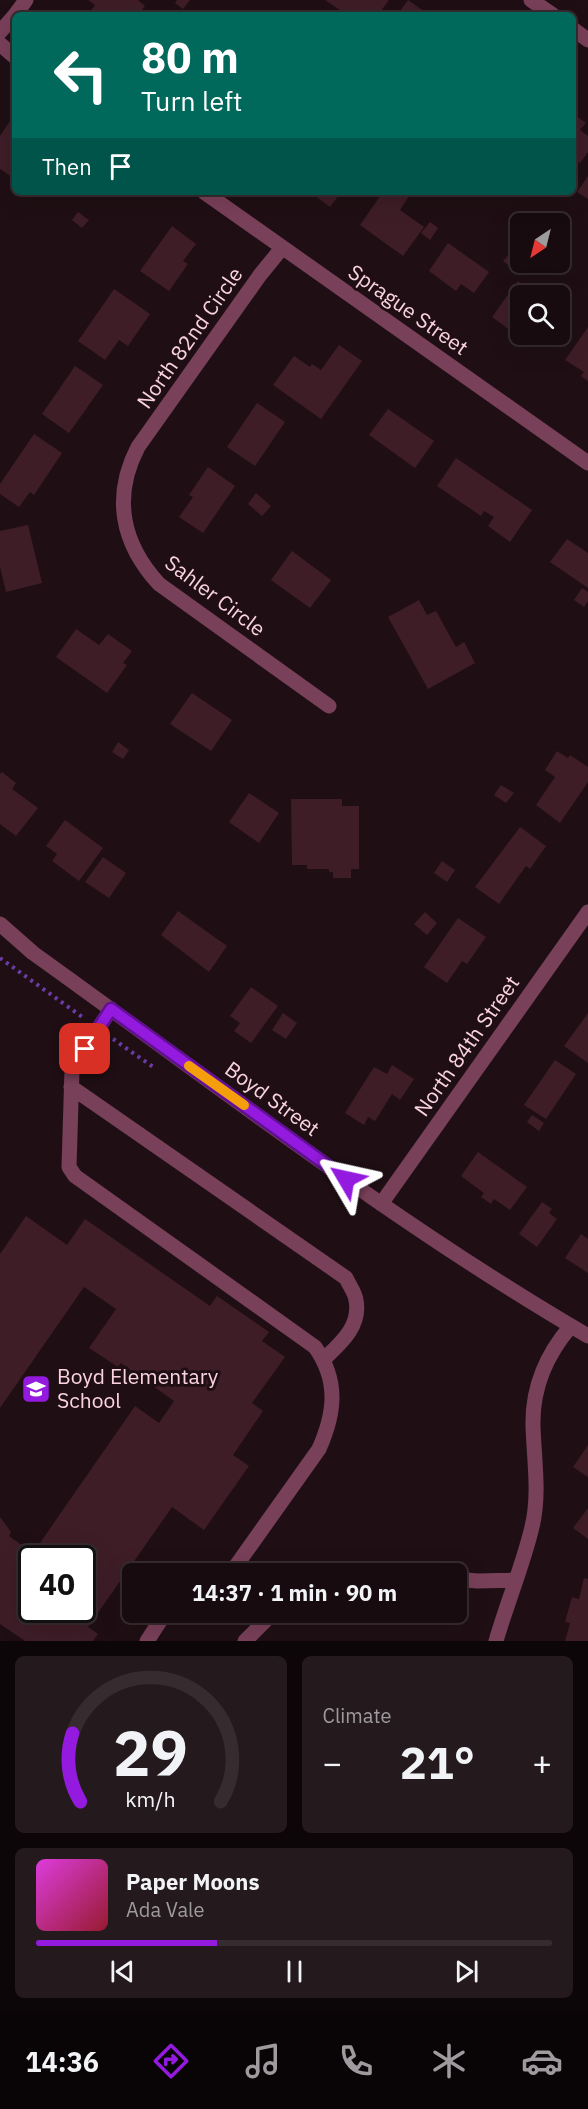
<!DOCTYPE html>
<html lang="en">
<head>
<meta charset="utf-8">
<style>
  body { margin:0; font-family:"IBM Plex Sans",sans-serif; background:#24191d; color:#f1f3f6; height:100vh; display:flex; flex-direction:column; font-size:22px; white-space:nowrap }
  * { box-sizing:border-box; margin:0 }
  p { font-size:20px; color:#9e9b9e }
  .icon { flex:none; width:33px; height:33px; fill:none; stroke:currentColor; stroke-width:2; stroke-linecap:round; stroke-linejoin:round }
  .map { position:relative; height:1641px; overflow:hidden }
  .drawer { display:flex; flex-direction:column; gap:15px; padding:15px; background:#0d0608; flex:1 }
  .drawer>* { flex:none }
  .top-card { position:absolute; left:12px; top:12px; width:564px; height:183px; border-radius:9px; box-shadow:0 6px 24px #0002,0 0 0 2px #362b2f; background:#00695c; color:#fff; overflow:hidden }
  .needle { width:39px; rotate:215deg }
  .tools { position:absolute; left:510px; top:213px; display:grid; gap:12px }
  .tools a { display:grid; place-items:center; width:60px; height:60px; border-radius:9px; background:#170b0f; box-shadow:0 6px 24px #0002,0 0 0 2px #362b2f; font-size:30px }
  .speed { position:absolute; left:18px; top:1545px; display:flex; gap:12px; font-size:30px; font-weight:700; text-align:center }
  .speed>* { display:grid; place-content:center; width:78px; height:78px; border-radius:50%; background:#170b0f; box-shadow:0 6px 24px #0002,0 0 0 2px #362b2f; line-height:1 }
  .speed .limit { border:3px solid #111; border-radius:9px; background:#fff; color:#111 }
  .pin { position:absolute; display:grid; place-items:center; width:51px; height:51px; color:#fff; margin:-26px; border-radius:12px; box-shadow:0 3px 9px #0006 }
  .me { position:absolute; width:66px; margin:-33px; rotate:306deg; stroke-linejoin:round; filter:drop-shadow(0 0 4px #0008) }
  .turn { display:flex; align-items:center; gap:21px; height:126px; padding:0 30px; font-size:27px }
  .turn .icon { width:78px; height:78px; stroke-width:2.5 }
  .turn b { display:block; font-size:42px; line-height:51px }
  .then { display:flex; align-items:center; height:57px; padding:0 30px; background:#0003; gap:12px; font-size:22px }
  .big { font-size:45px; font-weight:700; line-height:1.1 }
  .drawer .tile { flex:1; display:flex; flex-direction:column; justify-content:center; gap:9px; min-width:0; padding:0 21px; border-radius:9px; background:#24191d }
  .drawer .dial { align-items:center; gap:0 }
  .dial svg { height:156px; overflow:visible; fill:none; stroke:#362b2f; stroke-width:7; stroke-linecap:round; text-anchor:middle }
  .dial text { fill:#f1f3f6; stroke:none }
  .song { display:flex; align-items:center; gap:18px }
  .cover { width:72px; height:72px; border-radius:9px; background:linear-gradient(135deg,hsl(300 70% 55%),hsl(350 70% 35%)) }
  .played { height:6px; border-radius:3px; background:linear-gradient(90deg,#931ade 35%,#362b2f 35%) }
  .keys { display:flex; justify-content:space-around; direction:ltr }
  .heat { display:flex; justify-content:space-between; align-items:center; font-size:33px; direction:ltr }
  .drawer .tiles { flex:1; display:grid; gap:15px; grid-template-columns:1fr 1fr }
  .tile:last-child { grid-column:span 2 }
  .trip { position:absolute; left:122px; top:1563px; width:345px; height:60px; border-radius:9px; background:#170b0f; box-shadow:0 6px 24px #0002,0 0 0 2px #362b2f; font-weight:700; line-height:60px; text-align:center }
  .dock { display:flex; height:96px; justify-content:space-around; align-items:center; background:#090406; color:#9e9b9e }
  .dock .icon { width:42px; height:42px }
  .dock .on { color:#931ade }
  .dock b { font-size:27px; color:#f1f3f6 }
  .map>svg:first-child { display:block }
</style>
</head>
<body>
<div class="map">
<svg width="588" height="1641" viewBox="0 0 588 1641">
  <rect width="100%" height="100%" fill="#1f0f14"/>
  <path fill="#3e1d27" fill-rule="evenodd" d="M88,0H138L145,6L138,15H133L126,10L122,15H88L95,5Z
    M177,0H190L183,9L175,3Z
    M325,0H389L378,15H347Z
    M408,0L429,15H397Z
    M573,114L586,123L580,130L588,136V152L580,163L573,158Z
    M12,118L15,120V172L12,177L0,169V136Z
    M588,176V199L577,192Z
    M310,192H341L330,207Z
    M383,192H403L409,196L400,210L424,227L403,256L360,225Z
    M78,212L89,220L82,228L72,220Z
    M430,222L438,228L430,240L421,233Z
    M172,226L196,244L183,261L188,264L169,291L140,271Z
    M448,243L489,272L474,293L461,284L456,291L429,271Z
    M509,254L517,260L512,268L503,261Z
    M518,281L538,296H520V332L518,336L492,317Z
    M114,289L150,314L128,346L119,340L105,360L78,341Z
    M588,327V381L581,376L584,372L565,360Z
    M530,334H552L544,345Z
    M339,345L362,361L321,419L273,385L294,356L310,367L312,364L321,370Z
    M75,366L103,385L69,433L42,414Z
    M257,403L285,422L255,466L227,447Z
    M388,409L434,441L415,468L369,435Z
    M34,434L62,453L34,495L30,492L19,507L0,494V484Z
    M456,458L532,510L510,542L488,526L494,517L484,511L481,516L437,486Z
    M208,467L235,486L203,533L179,517L193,497L189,495Z
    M256,493L271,506L262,516L248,504Z
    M28,525L42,583L6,592L0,567V531Z
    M567,539L588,553V588L550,562Z
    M292,551L331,580L310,608L271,580Z
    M582,588L588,592V601L584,607L574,600Z
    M419,600L427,615L436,611L456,647L464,642L475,663L428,689L388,617Z
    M76,629L99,645L108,634L132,651L123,663L127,665L107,693L56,657Z
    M192,693L232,720L211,751L170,724Z
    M118,742L129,750L123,759L112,752Z
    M557,751L568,758L570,755L588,767V782L560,823L536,805L555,777L545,770Z
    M2,772L16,783L12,789L38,808L16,836L0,824V774Z
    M501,785L514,793L506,803L494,795Z
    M249,793L279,813L259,843L229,822Z
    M291,799H342V806H359V869H351V878H333V872H329V869H307V865H292Z
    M65,820L103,848L79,881L52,861L57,854L46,846Z
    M520,827L546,846L530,869L526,866L499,904L475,887Z
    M103,857L126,873L109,898L85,882Z
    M442,861L455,870L447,882L434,873Z
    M178,911L227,946L209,972L161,935Z
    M425,912L437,923L427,935L414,924Z
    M458,918L486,937L467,964L462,961L447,983L424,967Z
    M251,987L278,1006L251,1043L234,1031L240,1023L230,1016Z
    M283,1013L297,1023L286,1039L272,1030Z
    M588,1013V1063L564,1046Z
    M555,1060L576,1074L546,1119L524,1105Z
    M392,1065L414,1079L400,1100L392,1094L375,1121L368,1117L364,1125L345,1113L374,1067L387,1074Z
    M532,1115L544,1123L539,1131L527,1122Z
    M478,1152L527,1187L510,1210L494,1199L491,1204L481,1197L484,1193L461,1176Z
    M542,1202L552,1209L549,1213L557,1219L537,1247L519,1234Z
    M26,1216L67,1245L85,1219L210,1306L217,1296L269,1332L262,1341L285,1357L252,1403L263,1411L233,1455L249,1466L204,1530L172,1507L88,1627L98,1634L93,1641H25L0,1624V1517L11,1532L9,1536L33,1553L135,1406L159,1423L174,1401L121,1363L118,1367L89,1348L116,1309L84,1287L0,1408V1254ZM32,1558H82V1610H32Z
    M581,1234L588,1239V1273L565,1258Z
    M588,1445V1477L573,1467Z
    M588,1508V1539L573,1528Z
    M584,1578L588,1579V1641H565L570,1623L565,1622L572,1597L579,1599Z"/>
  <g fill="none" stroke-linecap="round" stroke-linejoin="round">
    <path stroke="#6b3ca5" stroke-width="4" stroke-dasharray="3 4.5" stroke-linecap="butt" d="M0,958L85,1019
      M113,1039L156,1069"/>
    <path stroke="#794059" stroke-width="15" d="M531,0L553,15
      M15,15L26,0
      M573,29L588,40
      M0,32L15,15
      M0,44L15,57
      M204,192L588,463
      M282,248L260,275L138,447C112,497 122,544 159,584L329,706
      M0,924L33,953C216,1084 394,1223 588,1336
      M111,1009L72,1069L69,1167L75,1176L315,1347C339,1381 335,1413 319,1449L233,1570L221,1574
      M71,1087L346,1278C349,1285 355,1292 356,1300C361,1326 341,1343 324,1359
      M381,1204L588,912
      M456,1579L477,1581L515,1580
      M147,1641L166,1612
      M245,1641L274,1612
      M496,1641C507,1603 523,1565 532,1527C540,1494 534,1460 533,1426C532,1387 546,1355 571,1326"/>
  </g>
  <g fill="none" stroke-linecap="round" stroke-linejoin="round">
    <g stroke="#601190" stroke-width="15">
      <path id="route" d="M85,1049L111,1009L346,1179"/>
    </g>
    <use href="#route" stroke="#931ade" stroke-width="10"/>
    <path stroke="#f59e0b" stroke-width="10" d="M189,1066L244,1105"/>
  </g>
  <defs>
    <g id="school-square" transform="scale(1.5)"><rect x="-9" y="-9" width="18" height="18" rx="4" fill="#931ade" stroke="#1f0f14"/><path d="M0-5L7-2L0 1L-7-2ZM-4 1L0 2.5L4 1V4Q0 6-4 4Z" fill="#fff"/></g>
  </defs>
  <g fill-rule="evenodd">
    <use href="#school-square" x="36" y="1389"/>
  </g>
  <g text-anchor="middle" stroke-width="6" stroke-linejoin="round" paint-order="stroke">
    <g font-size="21" fill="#fad2e1" stroke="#1f0f14">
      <text transform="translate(408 310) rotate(35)" y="7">Sprague Street</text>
      <text transform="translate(190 338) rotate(-55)" y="7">North 82nd Circle</text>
      <text transform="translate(215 596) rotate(37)" y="7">Sahler Circle</text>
      <text transform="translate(467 1046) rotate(-55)" y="7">North 84th Street</text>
      <text transform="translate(272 1099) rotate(36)" y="7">Boyd Street</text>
    </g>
    <g font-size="21" fill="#fad2e1" stroke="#1f0f14" text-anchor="start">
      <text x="57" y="1384">Boyd Elementary<tspan x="57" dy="24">School</tspan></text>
    </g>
  </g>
</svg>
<div class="tools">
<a><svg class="needle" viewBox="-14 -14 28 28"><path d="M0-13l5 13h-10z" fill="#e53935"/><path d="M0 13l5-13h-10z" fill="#9e9b9e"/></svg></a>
<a><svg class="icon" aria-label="search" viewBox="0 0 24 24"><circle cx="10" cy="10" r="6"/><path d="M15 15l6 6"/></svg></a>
</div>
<div class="speed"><div class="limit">40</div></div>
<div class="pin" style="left:85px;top:1049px;background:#d93025"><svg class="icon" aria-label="arrive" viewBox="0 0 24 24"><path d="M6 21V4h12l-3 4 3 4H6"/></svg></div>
<svg class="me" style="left:346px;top:1179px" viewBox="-20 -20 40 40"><path d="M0-17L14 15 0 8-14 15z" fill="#931ade" stroke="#fff" stroke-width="4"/></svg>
<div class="trip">14:37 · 1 min · 90 m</div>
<div class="top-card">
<div class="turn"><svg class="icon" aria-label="left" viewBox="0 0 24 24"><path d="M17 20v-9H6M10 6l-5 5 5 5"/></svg><div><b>80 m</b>Turn left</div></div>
<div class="then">Then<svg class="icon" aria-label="arrive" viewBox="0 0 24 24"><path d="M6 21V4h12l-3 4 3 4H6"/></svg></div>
</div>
</div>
<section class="drawer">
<div class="tiles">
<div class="tile dial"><svg viewBox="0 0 100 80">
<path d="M14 69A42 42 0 1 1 86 69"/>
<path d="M14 69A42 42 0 0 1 10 34" stroke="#931ade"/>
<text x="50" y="56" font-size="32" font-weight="700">29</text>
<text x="50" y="72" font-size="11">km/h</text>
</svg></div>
<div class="tile"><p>Climate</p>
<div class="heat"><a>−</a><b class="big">21°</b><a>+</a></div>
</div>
<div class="tile">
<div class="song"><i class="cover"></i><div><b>Paper Moons</b><p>Ada Vale</p></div></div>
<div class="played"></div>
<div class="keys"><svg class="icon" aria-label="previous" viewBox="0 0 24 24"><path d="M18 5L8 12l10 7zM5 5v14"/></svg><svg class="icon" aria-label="pause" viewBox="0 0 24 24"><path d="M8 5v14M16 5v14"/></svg><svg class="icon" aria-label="next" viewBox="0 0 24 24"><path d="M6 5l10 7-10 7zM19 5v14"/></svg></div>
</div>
</div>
</section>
<nav class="dock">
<b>14:36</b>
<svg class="icon on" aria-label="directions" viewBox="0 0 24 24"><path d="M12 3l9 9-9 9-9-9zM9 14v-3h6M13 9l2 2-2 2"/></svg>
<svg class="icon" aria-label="music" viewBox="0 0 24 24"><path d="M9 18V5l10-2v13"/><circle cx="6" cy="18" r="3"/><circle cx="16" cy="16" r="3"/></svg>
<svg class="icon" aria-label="phone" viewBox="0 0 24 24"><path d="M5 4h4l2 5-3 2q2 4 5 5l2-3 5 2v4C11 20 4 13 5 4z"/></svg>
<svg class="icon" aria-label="climate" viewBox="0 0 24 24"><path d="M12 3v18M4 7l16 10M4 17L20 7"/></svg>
<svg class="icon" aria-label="car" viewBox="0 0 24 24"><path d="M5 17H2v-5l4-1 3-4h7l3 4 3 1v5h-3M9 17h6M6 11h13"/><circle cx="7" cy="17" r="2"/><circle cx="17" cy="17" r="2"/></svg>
</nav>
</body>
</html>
